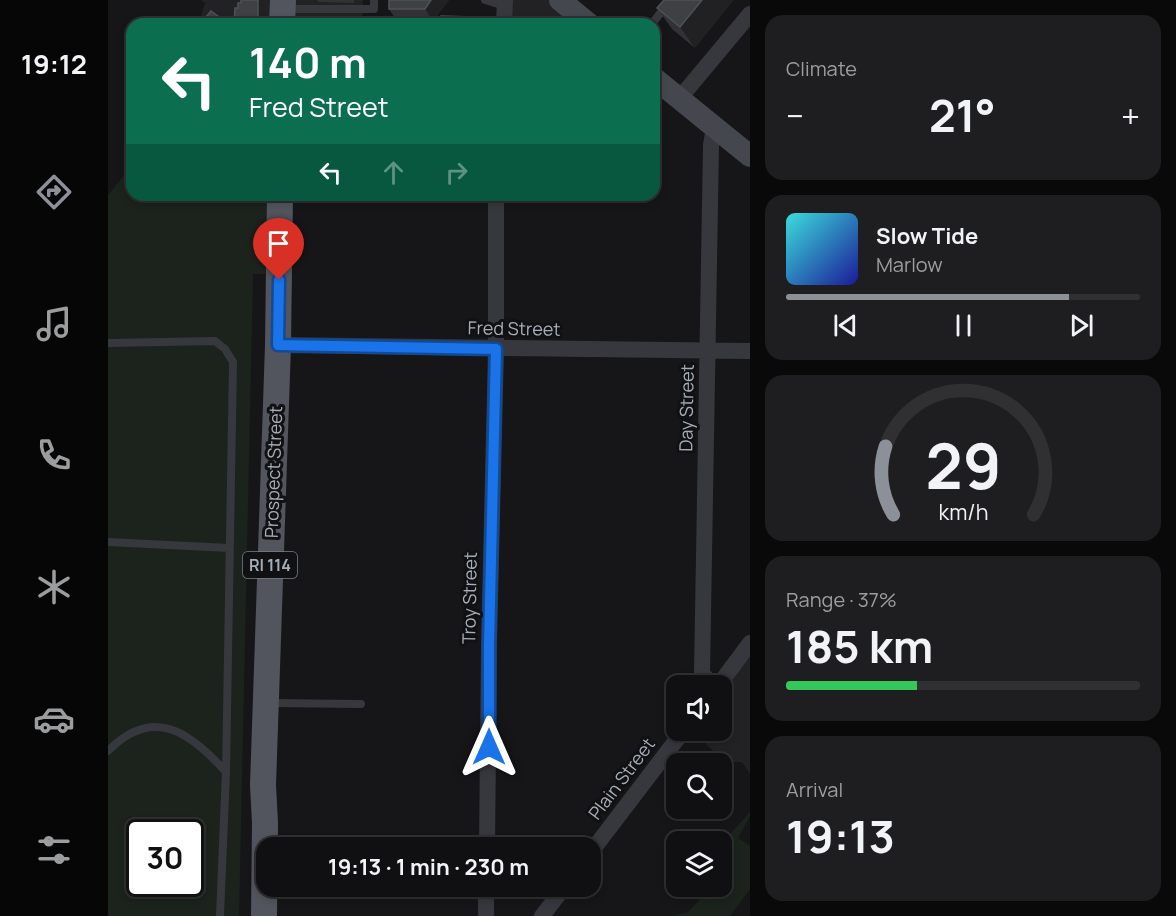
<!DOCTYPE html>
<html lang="en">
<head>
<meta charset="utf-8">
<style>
  body { margin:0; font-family:Manrope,sans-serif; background:#1e1e20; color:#f1f3f6; height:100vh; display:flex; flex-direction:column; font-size:22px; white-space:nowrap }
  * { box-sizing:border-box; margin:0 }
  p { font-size:20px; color:#9c9d9f }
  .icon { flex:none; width:33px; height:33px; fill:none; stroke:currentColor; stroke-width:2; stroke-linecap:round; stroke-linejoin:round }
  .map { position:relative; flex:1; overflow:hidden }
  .details { display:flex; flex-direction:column; gap:15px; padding:15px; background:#09090a; width:426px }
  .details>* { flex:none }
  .guide { position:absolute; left:18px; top:18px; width:534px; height:183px; border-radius:18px; box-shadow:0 3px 9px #0003,0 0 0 2px #303032; background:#0b6e4f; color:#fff; overflow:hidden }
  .fabs { position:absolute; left:558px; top:675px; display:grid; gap:12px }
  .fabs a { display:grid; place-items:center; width:66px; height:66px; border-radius:12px; background:#101012; box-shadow:0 3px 9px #0003,0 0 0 2px #303032; font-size:30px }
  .speed { position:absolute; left:18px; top:819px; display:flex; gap:12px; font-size:30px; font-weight:700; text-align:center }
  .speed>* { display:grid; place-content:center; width:78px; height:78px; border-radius:50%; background:#101012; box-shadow:0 3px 9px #0003,0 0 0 2px #303032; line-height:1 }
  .speed .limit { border:3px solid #111; border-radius:9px; background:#fff; color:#111 }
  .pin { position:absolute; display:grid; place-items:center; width:51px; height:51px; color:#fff; margin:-62px -26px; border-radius:50% 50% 50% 0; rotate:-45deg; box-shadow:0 0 6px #0007 }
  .pin .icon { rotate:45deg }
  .me { position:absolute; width:66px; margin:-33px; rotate:0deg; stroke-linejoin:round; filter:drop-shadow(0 0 4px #0008) }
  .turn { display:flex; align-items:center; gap:21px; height:126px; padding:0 24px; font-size:27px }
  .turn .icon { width:78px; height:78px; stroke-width:2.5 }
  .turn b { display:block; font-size:42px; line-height:51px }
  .lanes { display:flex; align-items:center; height:57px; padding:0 24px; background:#0003; justify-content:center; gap:30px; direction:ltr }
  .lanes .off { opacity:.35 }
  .big { font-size:45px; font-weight:700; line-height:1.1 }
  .details .widget { flex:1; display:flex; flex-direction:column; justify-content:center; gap:9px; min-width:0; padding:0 21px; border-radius:18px; background:#1e1e20 }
  .details .dial { align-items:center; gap:0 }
  .dial svg { height:156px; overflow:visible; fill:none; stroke:#303032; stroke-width:7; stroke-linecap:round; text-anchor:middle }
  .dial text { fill:#f1f3f6; stroke:none }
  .song { display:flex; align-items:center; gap:18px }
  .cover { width:72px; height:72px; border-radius:9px; background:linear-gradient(135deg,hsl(180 70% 55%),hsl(240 70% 35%)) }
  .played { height:6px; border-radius:3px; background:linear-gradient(90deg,#8c9099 80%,#303032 80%) }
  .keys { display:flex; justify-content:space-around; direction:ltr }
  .heat { display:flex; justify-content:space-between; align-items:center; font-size:33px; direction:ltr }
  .charge { height:9px; border-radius:4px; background:linear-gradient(90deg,#34c759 37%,#303032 0) }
  .trip { position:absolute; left:148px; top:837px; width:345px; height:60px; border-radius:18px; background:#101012; box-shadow:0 3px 9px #0003,0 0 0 2px #303032; font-weight:700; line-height:60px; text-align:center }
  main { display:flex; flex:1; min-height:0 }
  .tabs { display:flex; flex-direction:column; width:108px; justify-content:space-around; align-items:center; background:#060607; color:#9c9d9f }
  .tabs .icon { width:42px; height:42px }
  .tabs .selected { color:#8c9099 }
  .tabs b { font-size:27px; color:#f1f3f6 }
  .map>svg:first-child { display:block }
</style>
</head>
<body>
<main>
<nav class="tabs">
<b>19:12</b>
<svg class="icon selected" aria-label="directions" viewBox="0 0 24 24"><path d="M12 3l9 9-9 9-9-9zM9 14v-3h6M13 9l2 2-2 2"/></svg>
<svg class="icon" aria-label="music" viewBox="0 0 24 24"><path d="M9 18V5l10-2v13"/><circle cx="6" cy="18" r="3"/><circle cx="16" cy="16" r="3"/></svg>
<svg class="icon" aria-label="phone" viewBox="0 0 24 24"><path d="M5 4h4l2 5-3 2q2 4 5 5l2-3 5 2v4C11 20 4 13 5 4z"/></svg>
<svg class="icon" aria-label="climate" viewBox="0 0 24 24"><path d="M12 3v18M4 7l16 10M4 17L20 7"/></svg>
<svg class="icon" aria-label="car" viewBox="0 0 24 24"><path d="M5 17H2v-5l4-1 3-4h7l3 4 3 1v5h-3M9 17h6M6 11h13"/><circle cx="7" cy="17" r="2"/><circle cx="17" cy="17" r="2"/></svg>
<svg class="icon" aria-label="filters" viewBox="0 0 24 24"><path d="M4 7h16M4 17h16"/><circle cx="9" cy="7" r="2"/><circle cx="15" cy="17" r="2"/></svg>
</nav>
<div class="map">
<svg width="642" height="916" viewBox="0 0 642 916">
  <rect width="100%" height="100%" fill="#161618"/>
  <path fill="#222225" d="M93,0H255L254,24H91V21L97,3Z
    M390,0H448L477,24H390Z
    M642,642V774L634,762H617L584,731L614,730V686Z"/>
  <path fill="#1b231c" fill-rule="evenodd" d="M24,166V195H171L168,274H145L131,916H0V195ZM32,832H82V884H32Z
    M642,812V816L630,838L642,846V889L622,916H564L580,912L603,887L614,886V843Z"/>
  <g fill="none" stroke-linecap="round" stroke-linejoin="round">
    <path stroke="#36383d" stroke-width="8" d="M377,0L397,6
      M178,9H266V0
      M547,20L562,0
      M0,343L107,341L117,349L125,362L118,772L112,916
      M0,542L121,548
      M162,703L253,704
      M0,751C45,705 82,732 118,772"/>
    <path stroke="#36383d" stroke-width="16" d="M396,24L397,0
      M571,99L642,14
      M170,345L642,351
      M604,686L594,673L603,145L606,127
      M610,686L642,643
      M379,848L381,645L388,349V195
      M483,852L576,730
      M378,916V886
      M434,916L457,886"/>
    <path stroke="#44474e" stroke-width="22" d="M452,0L481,24
      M546,78L642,156"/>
    <path stroke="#52555d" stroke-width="26" d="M174,24L175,0
      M156,916L157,823L155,785L170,345L172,195"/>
  </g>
  <path fill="#323236" d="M209,0H246V3L211,2Z
    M281,0H341L325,21H289L281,9Z
    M556,0L587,48L564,29L549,8Z"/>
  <path fill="#212124" d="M150,0H156V24H150Z
    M323,0H341L325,21L317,9Z
    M594,0H626L587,48L572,27Z"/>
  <path fill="#3e4044" stroke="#4e5156" stroke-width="1.5" d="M133,0H150V24H126L127,8H130V3H133Z
    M281,0H323L317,9H281Z
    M556,0H594L572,27L549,8Z
    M103,11L118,22L117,24H92Z
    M333,16L364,17V22H368V24H333Z"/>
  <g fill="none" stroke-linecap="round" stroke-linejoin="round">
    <g stroke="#114b97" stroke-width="15">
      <path id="route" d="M171,280L170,345L388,349L381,645V747"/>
    </g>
    <use href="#route" stroke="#1a73e8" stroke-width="10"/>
  </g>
  <g text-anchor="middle" stroke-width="6" stroke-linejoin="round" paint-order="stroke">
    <rect fill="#111113" stroke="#797f87" stroke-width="1.5" x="135" y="552" width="54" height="26" rx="4.5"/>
    <g font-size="16" font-weight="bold" fill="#a6aeb9">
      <text x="162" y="571">RI 114</text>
    </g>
    <g font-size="18" fill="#a6aeb9" stroke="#111113">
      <text transform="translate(406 329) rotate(1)" y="6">Fred Street</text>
      <text transform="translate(579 408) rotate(-89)" y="6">Day Street</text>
      <text transform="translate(166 472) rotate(-88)" y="6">Prospect Street</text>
      <text transform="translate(362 598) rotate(-89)" y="6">Troy Street</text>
      <text transform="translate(514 779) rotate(-53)" y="6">Plain Street</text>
    </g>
  </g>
</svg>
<div class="fabs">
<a><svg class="icon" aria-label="sound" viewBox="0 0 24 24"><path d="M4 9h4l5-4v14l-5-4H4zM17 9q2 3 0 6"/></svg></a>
<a><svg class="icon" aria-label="search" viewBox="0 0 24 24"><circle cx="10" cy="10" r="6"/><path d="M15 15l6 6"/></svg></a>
<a><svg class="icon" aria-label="layers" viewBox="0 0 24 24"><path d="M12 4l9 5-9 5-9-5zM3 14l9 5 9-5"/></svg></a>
</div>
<div class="speed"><div class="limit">30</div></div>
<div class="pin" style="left:171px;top:280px;background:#d93025"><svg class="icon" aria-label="arrive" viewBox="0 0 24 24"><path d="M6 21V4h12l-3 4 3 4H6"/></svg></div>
<svg class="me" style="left:381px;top:747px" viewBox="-20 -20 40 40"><path d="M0-17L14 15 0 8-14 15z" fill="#1a73e8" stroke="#fff" stroke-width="4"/></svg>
<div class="trip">19:13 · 1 min · 230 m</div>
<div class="guide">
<div class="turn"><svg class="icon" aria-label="left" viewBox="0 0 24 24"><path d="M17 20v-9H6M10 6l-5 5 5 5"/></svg><div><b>140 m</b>Fred Street</div></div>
<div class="lanes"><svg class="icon" aria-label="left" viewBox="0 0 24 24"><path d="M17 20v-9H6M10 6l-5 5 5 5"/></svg><svg class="icon off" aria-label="ahead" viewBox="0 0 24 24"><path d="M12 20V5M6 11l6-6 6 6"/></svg><svg class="icon off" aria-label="right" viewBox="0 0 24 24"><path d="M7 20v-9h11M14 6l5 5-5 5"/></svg></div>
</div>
</div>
<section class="details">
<div class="widget"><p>Climate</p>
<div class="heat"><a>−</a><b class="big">21°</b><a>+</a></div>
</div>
<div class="widget">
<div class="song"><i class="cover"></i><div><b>Slow Tide</b><p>Marlow</p></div></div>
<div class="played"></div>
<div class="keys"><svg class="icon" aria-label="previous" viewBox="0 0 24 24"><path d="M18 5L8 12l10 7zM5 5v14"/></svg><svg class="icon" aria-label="pause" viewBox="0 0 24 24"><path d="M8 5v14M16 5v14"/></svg><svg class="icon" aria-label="next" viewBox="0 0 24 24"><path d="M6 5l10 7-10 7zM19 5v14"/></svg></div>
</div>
<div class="widget dial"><svg viewBox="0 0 100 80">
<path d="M14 69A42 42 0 1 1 86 69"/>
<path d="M14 69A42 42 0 0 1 10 34" stroke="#8c9099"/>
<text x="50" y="56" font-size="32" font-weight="700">29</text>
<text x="50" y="72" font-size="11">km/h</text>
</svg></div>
<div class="widget"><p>Range · 37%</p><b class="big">185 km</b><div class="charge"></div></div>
<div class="widget"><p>Arrival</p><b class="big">19:13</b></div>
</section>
</main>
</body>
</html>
